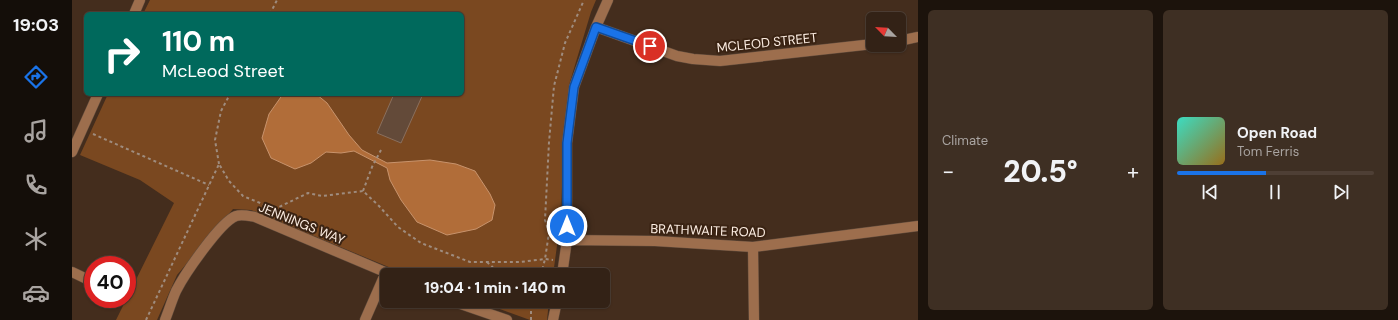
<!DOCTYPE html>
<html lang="en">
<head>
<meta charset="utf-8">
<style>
  body { margin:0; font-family:"DM Sans",sans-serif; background:#3e2f23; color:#f1f3f6; height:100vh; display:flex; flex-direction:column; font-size:15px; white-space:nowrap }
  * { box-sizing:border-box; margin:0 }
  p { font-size:13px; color:#a9a4a1 }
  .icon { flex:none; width:22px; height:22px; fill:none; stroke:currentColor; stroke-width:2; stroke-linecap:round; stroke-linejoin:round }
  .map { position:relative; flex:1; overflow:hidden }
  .side { display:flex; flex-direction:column; gap:10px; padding:10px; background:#1c130c; width:480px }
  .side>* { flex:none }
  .hud { position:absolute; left:12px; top:12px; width:380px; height:84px; border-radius:6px; box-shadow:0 1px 3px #0004,0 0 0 1px #4e3f35; background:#00695c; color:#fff; overflow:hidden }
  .needle { width:26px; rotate:294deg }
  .fabs { position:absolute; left:794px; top:12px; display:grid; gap:8px }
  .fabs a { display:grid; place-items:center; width:40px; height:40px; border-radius:6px; background:#332216; box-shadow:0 1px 3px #0004,0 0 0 1px #4e3f35; font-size:20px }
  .speed { position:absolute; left:12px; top:256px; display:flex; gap:8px; font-size:20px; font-weight:700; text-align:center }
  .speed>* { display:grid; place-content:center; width:52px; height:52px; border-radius:50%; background:#332216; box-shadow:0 1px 3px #0004,0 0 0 1px #4e3f35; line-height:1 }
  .speed .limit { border:6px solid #d22; background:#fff; color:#111 }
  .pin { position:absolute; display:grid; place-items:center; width:34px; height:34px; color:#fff; margin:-17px; border:2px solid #fff; border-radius:50%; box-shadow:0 1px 4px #0007 }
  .me { position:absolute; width:44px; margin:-22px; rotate:0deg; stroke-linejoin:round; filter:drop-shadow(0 0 3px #0008) }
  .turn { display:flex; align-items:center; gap:14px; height:84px; padding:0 12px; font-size:18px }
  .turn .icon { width:52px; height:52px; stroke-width:2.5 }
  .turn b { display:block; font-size:28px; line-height:34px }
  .big { font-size:30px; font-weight:800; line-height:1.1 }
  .side .widget { flex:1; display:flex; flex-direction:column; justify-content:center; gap:6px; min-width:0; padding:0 14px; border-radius:6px; background:#3e2f23 }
  .song { display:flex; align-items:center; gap:12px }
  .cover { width:48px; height:48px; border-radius:6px; background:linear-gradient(135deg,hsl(170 70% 55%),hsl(40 70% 35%)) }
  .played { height:4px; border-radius:2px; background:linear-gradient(90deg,#1a73e8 45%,#4e3f35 45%) }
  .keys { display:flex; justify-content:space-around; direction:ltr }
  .heat { display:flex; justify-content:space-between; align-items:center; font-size:22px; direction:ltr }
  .side .tiles { flex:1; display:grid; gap:10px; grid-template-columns:repeat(2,1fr) }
  .trip { position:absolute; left:308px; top:268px; width:230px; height:40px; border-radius:6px; background:#332216; box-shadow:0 1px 3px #0004,0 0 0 1px #4e3f35; font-weight:800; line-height:40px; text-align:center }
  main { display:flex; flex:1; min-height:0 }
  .tabs { display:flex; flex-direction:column; width:72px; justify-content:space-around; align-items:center; background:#140e09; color:#a9a4a1 }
  .tabs .icon { width:28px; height:28px }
  .tabs .active { color:#1a73e8 }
  .tabs b { font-size:18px; color:#f1f3f6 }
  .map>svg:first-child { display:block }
</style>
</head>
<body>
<main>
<nav class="tabs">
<b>19:03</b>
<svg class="icon active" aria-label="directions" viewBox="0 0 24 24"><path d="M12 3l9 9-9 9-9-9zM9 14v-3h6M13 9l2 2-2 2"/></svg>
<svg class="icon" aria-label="music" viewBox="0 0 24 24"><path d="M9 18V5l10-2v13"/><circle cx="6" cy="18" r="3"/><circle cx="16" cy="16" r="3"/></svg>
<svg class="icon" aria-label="phone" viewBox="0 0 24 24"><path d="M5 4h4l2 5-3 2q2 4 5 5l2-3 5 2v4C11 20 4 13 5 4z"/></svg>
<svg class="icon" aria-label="climate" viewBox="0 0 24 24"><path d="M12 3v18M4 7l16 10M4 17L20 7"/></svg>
<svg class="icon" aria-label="car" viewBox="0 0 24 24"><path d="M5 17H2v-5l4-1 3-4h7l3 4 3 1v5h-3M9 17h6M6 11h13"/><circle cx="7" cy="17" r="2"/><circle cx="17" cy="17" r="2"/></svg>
</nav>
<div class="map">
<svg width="846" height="320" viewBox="0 0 846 320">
  <rect width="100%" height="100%" fill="#442d1d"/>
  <path fill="#7a4820" d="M78,0H524L519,12L497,85L487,231L481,275H336L179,210L161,209L105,275L85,320H44L102,203L68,180L8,155L36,94H390V14H71Z
    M406,301H477L475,320H458Z"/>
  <path fill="#b16d39" stroke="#c8936c" d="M211,94H244L255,103L277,135L290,150L315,163L358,160L384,164L403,171L418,194L423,205L420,220L404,229L375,235L345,222L329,200L318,180L315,168L282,151L269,153L254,152L239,163L223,169L199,158L190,138L197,114Z"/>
  <path fill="#634a39" stroke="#8a6f5d" d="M322,94H351L329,143L305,133Z"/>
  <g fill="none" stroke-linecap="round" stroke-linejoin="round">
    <g stroke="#614c3d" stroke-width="11">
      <path id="minor" d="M62,14L68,0
        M524,27L605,56L621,59L648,61L801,44
        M827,41L846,37
        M0,152L26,94
        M495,240L583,241L681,247L846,226
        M681,247L682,320
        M0,272L21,282
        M490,275L495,240V143L502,87L524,27L536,0
        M380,301L435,320
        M93,320C97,310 100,300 104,291C112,275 148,222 164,216C170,214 177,216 183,217L320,275
        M293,320L314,272
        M481,320L485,301"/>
    </g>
    <path stroke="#9f8c7e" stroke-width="2" stroke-dasharray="3 3" stroke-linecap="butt" d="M198,14L205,0
      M21,134L137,185
      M147,164L143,140L149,111L158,94
      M291,191L300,167L309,150
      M415,262L429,275
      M469,275L473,259L477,233L473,220L477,142L482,86L493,43L512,0
      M454,301L459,307
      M74,320L147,164L157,181L171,196L203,209L236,193L250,196L291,191L307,206L326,227L349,243L398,262H448L473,259L481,260
      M459,320V307L461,301"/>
    <use href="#minor" stroke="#9d6e4d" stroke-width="10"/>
  </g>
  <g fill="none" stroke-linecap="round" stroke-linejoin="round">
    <g stroke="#114b97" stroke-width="10">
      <path id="route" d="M495,226V143L502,87L524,27L578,46"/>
    </g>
    <use href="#route" stroke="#1a73e8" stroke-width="7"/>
  </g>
  <g text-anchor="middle" stroke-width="4" stroke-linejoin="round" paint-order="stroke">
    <g font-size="13" fill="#fcede2" stroke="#3a2313">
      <text transform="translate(695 42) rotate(-6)" y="5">MCLEOD STREET</text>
      <text transform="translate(230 223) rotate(22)" y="5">JENNINGS WAY</text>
      <text transform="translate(636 230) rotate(2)" y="5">BRATHWAITE ROAD</text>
    </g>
  </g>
</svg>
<div class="fabs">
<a><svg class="needle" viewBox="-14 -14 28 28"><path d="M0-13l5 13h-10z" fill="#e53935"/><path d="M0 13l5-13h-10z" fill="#a9a4a1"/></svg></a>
</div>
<div class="speed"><div class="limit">40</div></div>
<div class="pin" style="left:578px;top:46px;background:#d93025"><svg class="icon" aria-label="arrive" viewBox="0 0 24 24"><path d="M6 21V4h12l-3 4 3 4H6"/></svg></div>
<svg class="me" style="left:495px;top:226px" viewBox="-20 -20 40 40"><circle r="17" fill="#1a73e8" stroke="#fff" stroke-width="3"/><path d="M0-11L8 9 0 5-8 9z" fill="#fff"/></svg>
<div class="trip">19:04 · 1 min · 140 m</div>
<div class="hud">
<div class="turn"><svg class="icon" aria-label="right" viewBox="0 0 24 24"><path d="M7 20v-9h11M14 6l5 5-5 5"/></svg><div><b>110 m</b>McLeod Street</div></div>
</div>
</div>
<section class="side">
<div class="tiles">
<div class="widget"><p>Climate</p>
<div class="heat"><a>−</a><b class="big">20.5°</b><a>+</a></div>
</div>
<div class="widget">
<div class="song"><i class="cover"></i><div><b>Open Road</b><p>Tom Ferris</p></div></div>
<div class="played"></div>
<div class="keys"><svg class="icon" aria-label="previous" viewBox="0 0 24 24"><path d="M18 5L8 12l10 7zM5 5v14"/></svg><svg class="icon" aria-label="pause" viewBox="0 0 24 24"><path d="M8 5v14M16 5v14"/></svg><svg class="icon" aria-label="next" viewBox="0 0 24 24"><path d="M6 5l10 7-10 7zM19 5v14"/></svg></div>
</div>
</div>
</section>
</main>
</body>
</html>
